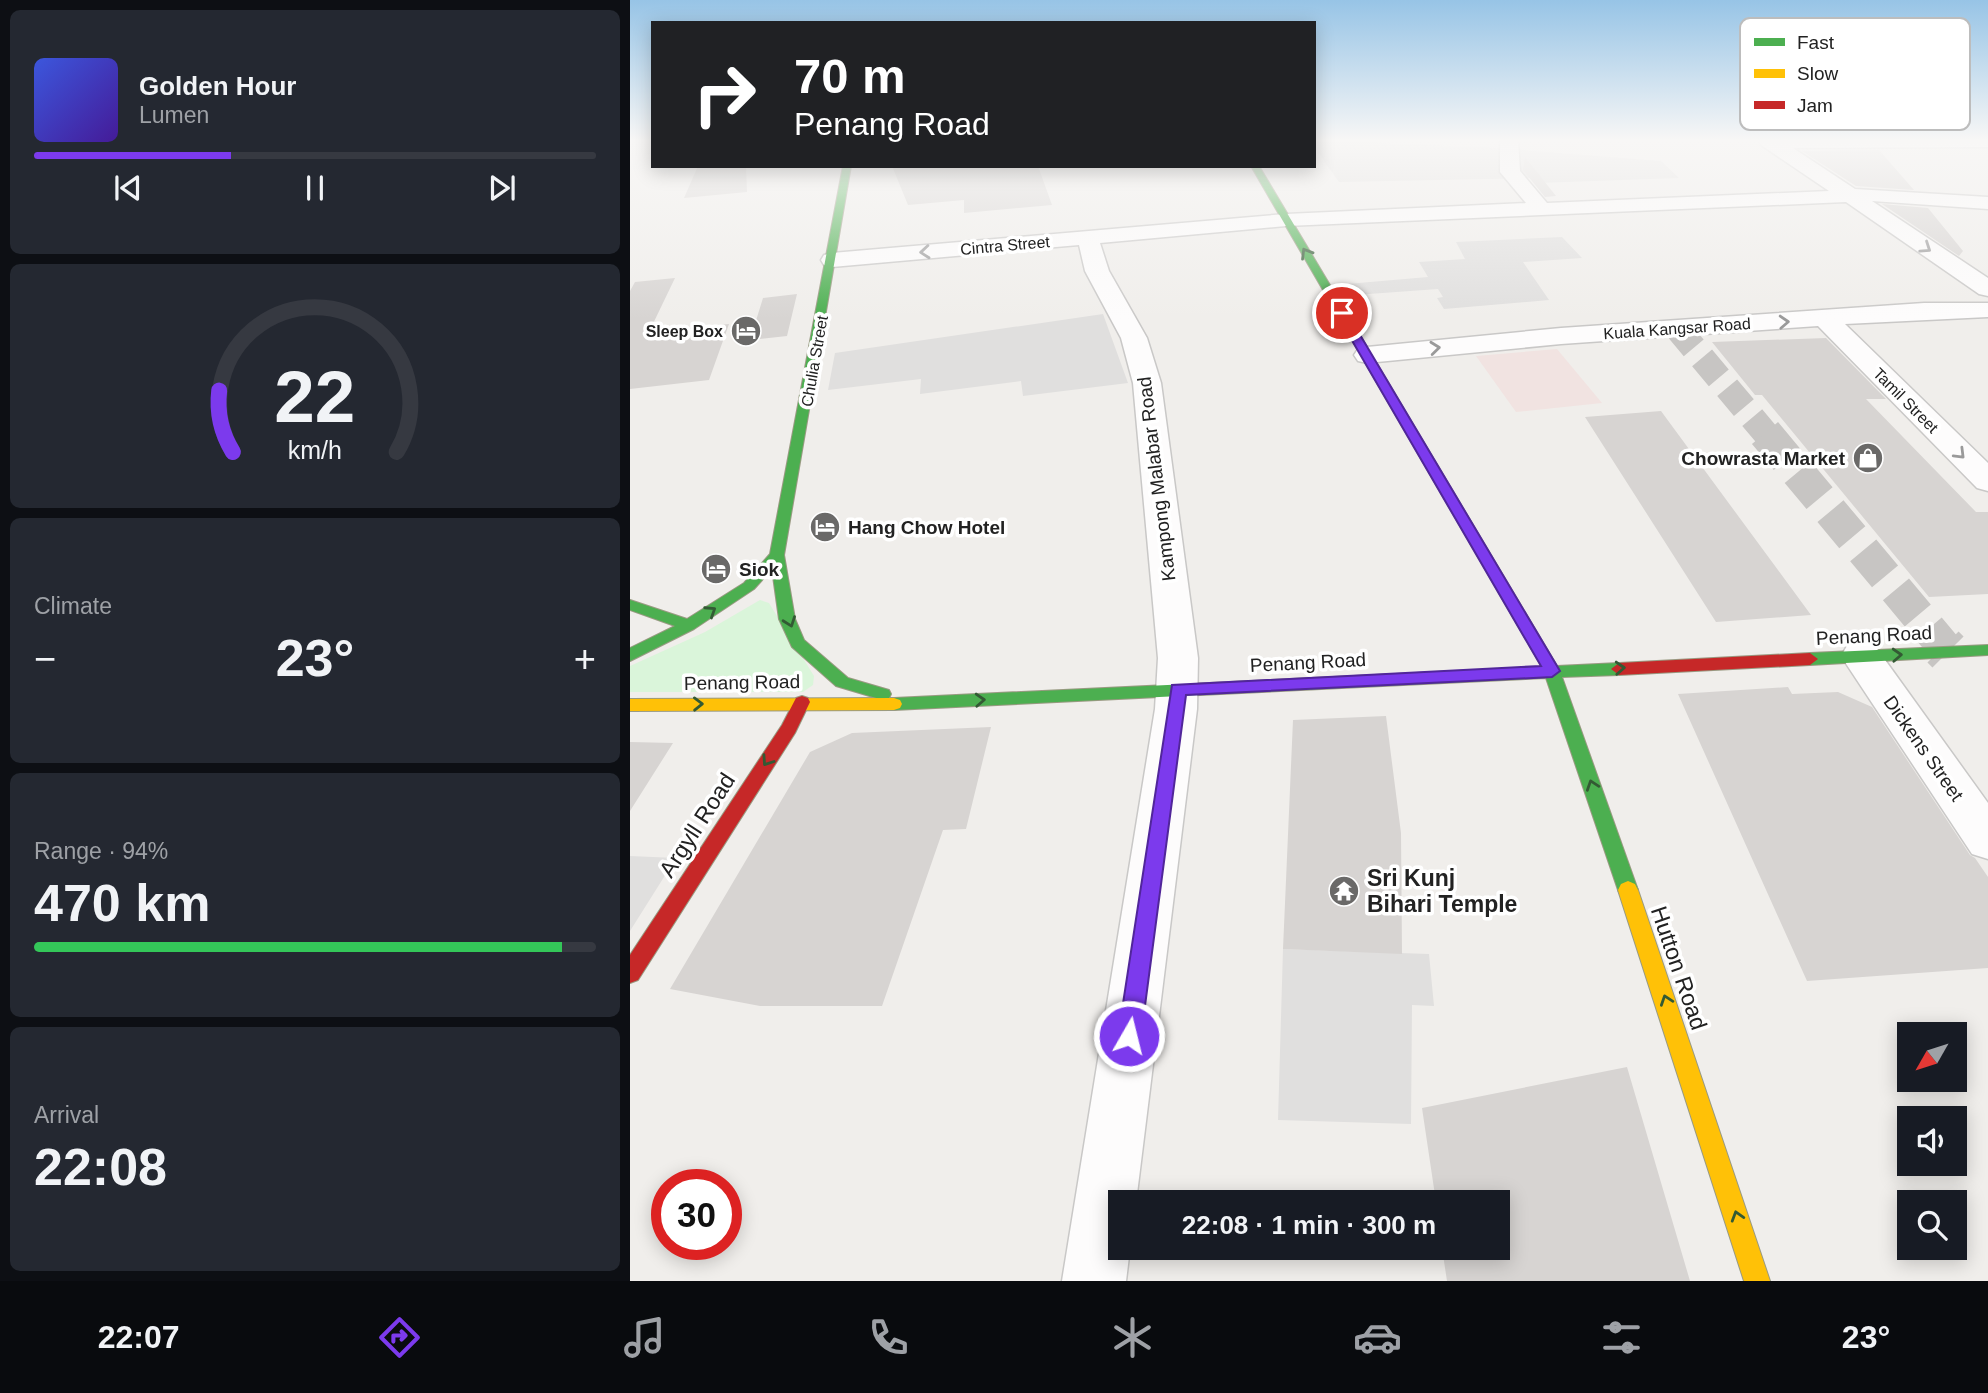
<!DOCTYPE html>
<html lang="en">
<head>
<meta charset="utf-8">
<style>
  body { margin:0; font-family:Helvetica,sans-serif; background:#242831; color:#f1f3f6; height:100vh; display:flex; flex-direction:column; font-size:26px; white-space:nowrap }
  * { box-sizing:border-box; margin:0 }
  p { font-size:23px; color:#9ea1a6 }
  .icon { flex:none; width:38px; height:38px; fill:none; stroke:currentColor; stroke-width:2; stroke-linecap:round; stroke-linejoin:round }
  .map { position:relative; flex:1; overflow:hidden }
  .sheet { display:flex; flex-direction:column; gap:10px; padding:10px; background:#0d0f14; width:630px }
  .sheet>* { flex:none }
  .guide { position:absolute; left:21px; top:21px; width:665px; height:147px; border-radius:0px; box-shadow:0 4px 18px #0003; background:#202124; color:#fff; overflow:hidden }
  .needle { width:46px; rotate:231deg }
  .fabs { position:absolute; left:1267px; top:1022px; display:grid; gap:14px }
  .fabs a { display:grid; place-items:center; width:70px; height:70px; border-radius:0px; background:#171b24; box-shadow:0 4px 18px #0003; font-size:35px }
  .speed { position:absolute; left:21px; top:1169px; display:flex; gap:14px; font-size:35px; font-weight:700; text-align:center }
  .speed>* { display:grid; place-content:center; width:91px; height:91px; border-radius:50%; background:#171b24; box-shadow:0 4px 18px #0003; line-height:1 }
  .speed .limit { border:10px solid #d22; background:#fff; color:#111 }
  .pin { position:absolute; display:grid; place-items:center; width:60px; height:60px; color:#fff; margin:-30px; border:4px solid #fff; border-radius:50%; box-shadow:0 2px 7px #0007 }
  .me { position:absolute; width:77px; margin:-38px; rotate:8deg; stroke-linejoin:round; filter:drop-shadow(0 0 5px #0008) }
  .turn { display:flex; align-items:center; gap:24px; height:147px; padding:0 28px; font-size:32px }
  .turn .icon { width:91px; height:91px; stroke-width:2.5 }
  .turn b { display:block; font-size:49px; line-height:60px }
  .big { font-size:52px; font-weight:600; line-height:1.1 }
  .sheet .widget { flex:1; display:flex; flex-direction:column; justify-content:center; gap:10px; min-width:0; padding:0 24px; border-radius:10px; background:#242831 }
  .sheet .dial { align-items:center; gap:0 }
  .dial svg { height:182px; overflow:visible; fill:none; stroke:#363941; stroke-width:7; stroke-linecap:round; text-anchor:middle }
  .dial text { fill:#f1f3f6; stroke:none }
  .song { display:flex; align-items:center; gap:21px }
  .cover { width:84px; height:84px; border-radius:10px; background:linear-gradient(135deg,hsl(230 70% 55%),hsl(260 70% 35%)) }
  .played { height:7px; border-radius:4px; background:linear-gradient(90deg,#7c3aed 35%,#363941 35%) }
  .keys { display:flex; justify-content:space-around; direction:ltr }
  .heat { display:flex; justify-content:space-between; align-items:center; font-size:38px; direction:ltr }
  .charge { height:10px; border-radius:5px; background:linear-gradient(90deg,#34c759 94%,#363941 0) }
  .trip { position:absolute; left:478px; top:1190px; width:402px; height:70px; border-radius:0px; background:#171b24; box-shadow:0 4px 18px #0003; font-weight:600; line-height:70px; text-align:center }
  .tab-bar { display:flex; height:112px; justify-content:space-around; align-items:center; background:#090b0e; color:#9ea1a6 }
  .tab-bar .icon { width:49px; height:49px }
  .tab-bar .selected { color:#7c3aed }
  .tab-bar b { font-size:32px; color:#f1f3f6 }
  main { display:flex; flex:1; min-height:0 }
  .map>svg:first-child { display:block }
</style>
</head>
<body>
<main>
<section class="sheet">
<div class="widget">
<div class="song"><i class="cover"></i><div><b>Golden Hour</b><p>Lumen</p></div></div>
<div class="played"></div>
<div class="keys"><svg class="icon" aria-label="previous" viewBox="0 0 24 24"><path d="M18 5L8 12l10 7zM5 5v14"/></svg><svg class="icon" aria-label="pause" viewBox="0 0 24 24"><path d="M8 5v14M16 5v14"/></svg><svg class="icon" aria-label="next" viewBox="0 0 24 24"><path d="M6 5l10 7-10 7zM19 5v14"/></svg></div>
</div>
<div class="widget dial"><svg viewBox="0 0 100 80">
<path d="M14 69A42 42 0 1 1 86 69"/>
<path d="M14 69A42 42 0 0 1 8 42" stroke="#7c3aed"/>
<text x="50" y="56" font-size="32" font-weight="700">22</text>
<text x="50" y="72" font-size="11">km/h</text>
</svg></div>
<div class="widget"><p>Climate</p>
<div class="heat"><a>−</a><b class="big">23°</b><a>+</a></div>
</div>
<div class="widget"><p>Range · 94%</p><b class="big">470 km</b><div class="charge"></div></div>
<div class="widget"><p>Arrival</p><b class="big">22:08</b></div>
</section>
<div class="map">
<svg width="1358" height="1281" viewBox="0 0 1358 1281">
  <rect width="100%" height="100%" fill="#f0eeeb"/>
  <path fill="#dfdedc" d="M684,140L867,148L1031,161L1049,178L907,183L903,178L709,182L684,147Z"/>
  <path fill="#f1e3e1" d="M927,349L972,403L886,412L846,356Z"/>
  <path fill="#daf5da" d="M130,600L139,603L184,676L183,685L173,692H0V666L75,632Z"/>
  <path fill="#e0dfde" d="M932,237L952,258L893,262L919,300L814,309L807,298L813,297L808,289L725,295L717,284L798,277L789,262L835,259L826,242Z
    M473,314L498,383L393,396L391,381L290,394L291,379L198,390L205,353Z
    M0,856L46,858L0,931Z
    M653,949L799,954L804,1006L782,1005L781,1124L648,1120Z"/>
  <path fill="#d7d4d2" d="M1249,150L1284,190L1226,186L1172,151Z
    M895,157L926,196L915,197L893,170Z
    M68,166H116L117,192L54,198Z
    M262,166H408L422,205L334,213V200L278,205Z
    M1252,204L1298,208L1333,251L1329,256Z
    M45,278L19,332L99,324L79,380L0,389V291L5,282Z
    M167,294L157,336L120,340L133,298Z
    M1196,338L1256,399H1236L1346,512H1358V594L1299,597L1132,395H1125L1082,342Z
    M1031,411L1181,615L1086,622L955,417Z
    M1158,687L1162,694L1208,692L1242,707L1340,855L1345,858L1358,877V968L1177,981L1048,694Z
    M756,716L771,833L772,954L653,949L663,720Z
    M361,727L336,829L313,830L252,1006H130L40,989L180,752L222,733Z
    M0,742L43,743L0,811Z
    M997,1067L1060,1281H817L812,1248H868V1202H806L792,1108Z"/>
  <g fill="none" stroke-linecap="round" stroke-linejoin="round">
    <path stroke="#c7c5c3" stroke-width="26" stroke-dasharray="26 13" stroke-linecap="butt" d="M1047,328L1136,434"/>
    <path stroke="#c7c5c3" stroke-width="34" stroke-dasharray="34 17" stroke-linecap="butt" d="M1135,433L1315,648"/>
    <path stroke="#c7c5c3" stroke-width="44" stroke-dasharray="44 22" stroke-linecap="butt" d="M1313,647L1318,652"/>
    <g stroke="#c9c8c7" stroke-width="3">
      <path id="street" d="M870,140H888L890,171L917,203L1199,191L1131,145L1129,140H1358V147L1163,148L1225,189L1358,197V209L1242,201L1358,278V296L1349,294L1216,202L656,226L470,243L479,271L517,338L531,383L568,658L567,709L506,1202H490V1248H500L496,1281H432L525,709L528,658L503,383L491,338L455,271L449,245L202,267L194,265L191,260L194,255L202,253L656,214L896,203L870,172Z
        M1294,303H1358V317L1215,324L1358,463V491L1347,488L1188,326L931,344L737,363L728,361L724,355L728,349L737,347L931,328Z
        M1231,642L1245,646L1358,803V859L1342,854L1211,656L1217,646Z"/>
    </g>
    <g stroke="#999a82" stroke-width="2">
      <path id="fast" d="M213,166H221L154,555L165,619L174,640L218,678L259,690L261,694L259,698L253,700L206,686L162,647L149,619L142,569L124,589L64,629L0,661V648L45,626L0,610V600L57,619L114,583L140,554Z
        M621,166H629L927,666L989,663L997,669L989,675L932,677L1008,890L1005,896L998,899L991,896L988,890L916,678L264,710L258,708L256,704L258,700L264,698L912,667Z
        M1358,645V655L1180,665L1172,659L1180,653Z"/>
    </g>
    <g stroke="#999a82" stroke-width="2">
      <path id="slow" d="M264,698L270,700L272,704L270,708L264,710L0,711V699Z
        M998,881L1005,884L1008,890L1140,1281H1114L988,890L991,884Z"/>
    </g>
    <g stroke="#999a82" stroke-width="2">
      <path id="jam" d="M1180,653L1188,659L1180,665L989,675L981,669L989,663Z
        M172,696L178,698L180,702L165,733L8,980L0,983V955L152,725L166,698Z"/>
    </g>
    <use href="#street" fill="#fdfcfc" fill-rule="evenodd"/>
    <use href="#fast" fill="#4caf50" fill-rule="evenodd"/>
    <use href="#slow" fill="#ffc107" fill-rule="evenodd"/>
    <use href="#jam" fill="#c62828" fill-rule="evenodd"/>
  </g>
  <defs><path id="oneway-chevron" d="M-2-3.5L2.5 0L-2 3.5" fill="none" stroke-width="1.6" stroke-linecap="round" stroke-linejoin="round" transform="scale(1.75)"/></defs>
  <g stroke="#9a9a9a">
    <use href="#oneway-chevron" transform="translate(1296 248) rotate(34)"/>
    <use href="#oneway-chevron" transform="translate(295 252) rotate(175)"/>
    <use href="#oneway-chevron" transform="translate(1154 322) rotate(-3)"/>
    <use href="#oneway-chevron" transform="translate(805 348) rotate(-6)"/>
    <use href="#oneway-chevron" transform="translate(1330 454) rotate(45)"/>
  </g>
  <g stroke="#335a34">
    <use href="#oneway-chevron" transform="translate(676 253) rotate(-121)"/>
    <use href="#oneway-chevron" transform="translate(81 611) rotate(-33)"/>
    <use href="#oneway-chevron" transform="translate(160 622) rotate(70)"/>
    <use href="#oneway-chevron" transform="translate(1267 655) rotate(-3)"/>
    <use href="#oneway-chevron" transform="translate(990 668) rotate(-3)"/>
    <use href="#oneway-chevron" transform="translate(350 700) rotate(-3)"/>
    <use href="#oneway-chevron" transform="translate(68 704) rotate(-1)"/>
    <use href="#oneway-chevron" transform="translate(137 761) rotate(124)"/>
    <use href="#oneway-chevron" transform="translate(962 785) rotate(-109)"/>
    <use href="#oneway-chevron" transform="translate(1036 1000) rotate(-109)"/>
    <use href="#oneway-chevron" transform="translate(1107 1216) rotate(-107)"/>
  </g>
  <linearGradient id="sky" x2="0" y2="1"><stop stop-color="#97c4e6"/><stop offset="0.44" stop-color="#f8f7f6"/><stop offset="1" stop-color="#f8f7f6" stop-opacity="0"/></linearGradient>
  <rect width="1358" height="319" fill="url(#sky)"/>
  <path fill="#7c3aed" stroke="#51269a" stroke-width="2" d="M712,310L717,313L930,671L922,677L556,695L511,1036L507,1044L499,1047L491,1044L488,1036L542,685L911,666L706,313Z"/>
  <defs>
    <g id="hotel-disc" transform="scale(1.575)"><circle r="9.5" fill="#6a6968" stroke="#fff"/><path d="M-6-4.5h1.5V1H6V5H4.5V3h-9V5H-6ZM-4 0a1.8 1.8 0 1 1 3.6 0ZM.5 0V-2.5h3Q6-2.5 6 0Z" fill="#fff"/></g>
    <g id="shop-disc" transform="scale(1.575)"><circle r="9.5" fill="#6a6968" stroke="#fff"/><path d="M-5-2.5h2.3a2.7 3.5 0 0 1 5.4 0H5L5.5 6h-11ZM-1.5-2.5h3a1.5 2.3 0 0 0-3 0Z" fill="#fff"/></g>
    <g id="temple-disc" transform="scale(1.575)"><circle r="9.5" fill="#6a6968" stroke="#fff"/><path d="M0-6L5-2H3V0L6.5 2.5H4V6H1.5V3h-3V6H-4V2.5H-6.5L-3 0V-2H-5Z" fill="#fff"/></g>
  </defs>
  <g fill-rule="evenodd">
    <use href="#hotel-disc" x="116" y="331"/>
    <use href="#shop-disc" x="1238" y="458"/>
    <use href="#hotel-disc" x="195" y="527"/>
    <use href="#hotel-disc" x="86" y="569"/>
    <use href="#temple-disc" x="714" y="891"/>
  </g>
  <g text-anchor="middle" stroke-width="7" stroke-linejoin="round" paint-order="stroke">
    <g font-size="16" fill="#222" stroke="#fff">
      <text transform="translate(375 245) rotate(-5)" y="6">Cintra Street</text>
      <text transform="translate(1047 328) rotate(-4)" y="6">Kuala Kangsar Road</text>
      <text transform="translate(184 361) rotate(-80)" y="6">Chulia Street</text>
      <text transform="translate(1276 400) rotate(45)" y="6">Tamil Street</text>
    </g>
    <g font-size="16" font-weight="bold" fill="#222" stroke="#fff" text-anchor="end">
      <text x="93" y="337">Sleep Box</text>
    </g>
    <g font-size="19" font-weight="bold" fill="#222" stroke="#fff" text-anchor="start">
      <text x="1215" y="465" text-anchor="end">Chowrasta Market</text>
      <text x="218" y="534">Hang Chow Hotel</text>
      <text x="109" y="576">Siok</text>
    </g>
    <g font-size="19" fill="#222" stroke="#fff">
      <text transform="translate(526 479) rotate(-97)" y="7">Kampong Malabar Road</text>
      <text transform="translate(1244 635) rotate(-3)" y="7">Penang Road</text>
      <text transform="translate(678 662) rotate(-3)" y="7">Penang Road</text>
      <text transform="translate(112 682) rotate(-1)" y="7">Penang Road</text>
      <text transform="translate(1294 748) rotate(55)" y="7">Dickens Street</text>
    </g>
    <g font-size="23" fill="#222" stroke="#fff">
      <text transform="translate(67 825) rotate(-57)" y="8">Argyll Road</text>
      <text transform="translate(1049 968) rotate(71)" y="8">Hutton Road</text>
    </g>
    <g font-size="23" font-weight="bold" fill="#222" stroke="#fff" text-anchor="start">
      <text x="737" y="886">Sri Kunj<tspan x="737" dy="26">Bihari Temple</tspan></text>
    </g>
  </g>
  <rect x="1110" y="18" width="230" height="112" rx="10" fill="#fff" stroke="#bdbdbd" stroke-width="2"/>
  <rect x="1124" y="38" width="31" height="8" fill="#4caf50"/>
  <rect x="1124" y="69" width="31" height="9" fill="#ffc107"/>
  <rect x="1124" y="101" width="31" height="8" fill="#c62828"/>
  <g font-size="19" fill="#222">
    <text x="1167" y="49">Fast</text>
    <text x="1167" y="80">Slow</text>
    <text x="1167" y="112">Jam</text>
  </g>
</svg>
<div class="fabs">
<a><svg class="needle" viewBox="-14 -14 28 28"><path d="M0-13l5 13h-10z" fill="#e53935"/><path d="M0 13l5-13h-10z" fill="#9ea1a6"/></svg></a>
<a><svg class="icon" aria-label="sound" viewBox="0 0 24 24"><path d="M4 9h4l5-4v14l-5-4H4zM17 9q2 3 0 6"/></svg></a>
<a><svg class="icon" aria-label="search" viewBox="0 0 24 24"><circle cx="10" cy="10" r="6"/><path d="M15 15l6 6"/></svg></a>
</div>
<div class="speed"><div class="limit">30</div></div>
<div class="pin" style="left:712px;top:313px;background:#d93025"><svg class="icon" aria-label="arrive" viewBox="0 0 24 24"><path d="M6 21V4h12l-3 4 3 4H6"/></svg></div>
<svg class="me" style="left:499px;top:1036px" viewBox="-20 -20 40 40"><circle r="17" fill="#7c3aed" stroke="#fff" stroke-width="3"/><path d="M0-11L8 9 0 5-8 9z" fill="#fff"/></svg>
<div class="trip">22:08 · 1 min · 300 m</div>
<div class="guide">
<div class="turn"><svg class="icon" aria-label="right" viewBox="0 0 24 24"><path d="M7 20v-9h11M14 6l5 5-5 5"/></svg><div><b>70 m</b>Penang Road</div></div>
</div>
</div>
</main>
<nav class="tab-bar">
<b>22:07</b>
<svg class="icon selected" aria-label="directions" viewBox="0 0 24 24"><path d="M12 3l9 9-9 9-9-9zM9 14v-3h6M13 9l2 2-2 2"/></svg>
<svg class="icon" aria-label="music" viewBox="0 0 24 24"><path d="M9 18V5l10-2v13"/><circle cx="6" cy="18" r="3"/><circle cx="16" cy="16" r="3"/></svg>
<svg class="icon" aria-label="phone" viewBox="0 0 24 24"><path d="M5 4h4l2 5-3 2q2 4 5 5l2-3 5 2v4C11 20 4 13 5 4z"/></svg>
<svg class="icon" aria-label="climate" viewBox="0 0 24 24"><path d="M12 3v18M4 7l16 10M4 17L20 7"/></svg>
<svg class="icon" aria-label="car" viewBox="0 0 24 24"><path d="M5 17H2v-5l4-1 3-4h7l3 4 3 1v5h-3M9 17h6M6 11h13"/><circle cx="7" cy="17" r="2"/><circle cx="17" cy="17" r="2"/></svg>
<svg class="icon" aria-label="filters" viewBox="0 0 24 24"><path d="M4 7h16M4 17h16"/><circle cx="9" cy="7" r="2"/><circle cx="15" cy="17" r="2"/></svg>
<b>23°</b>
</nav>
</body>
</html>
